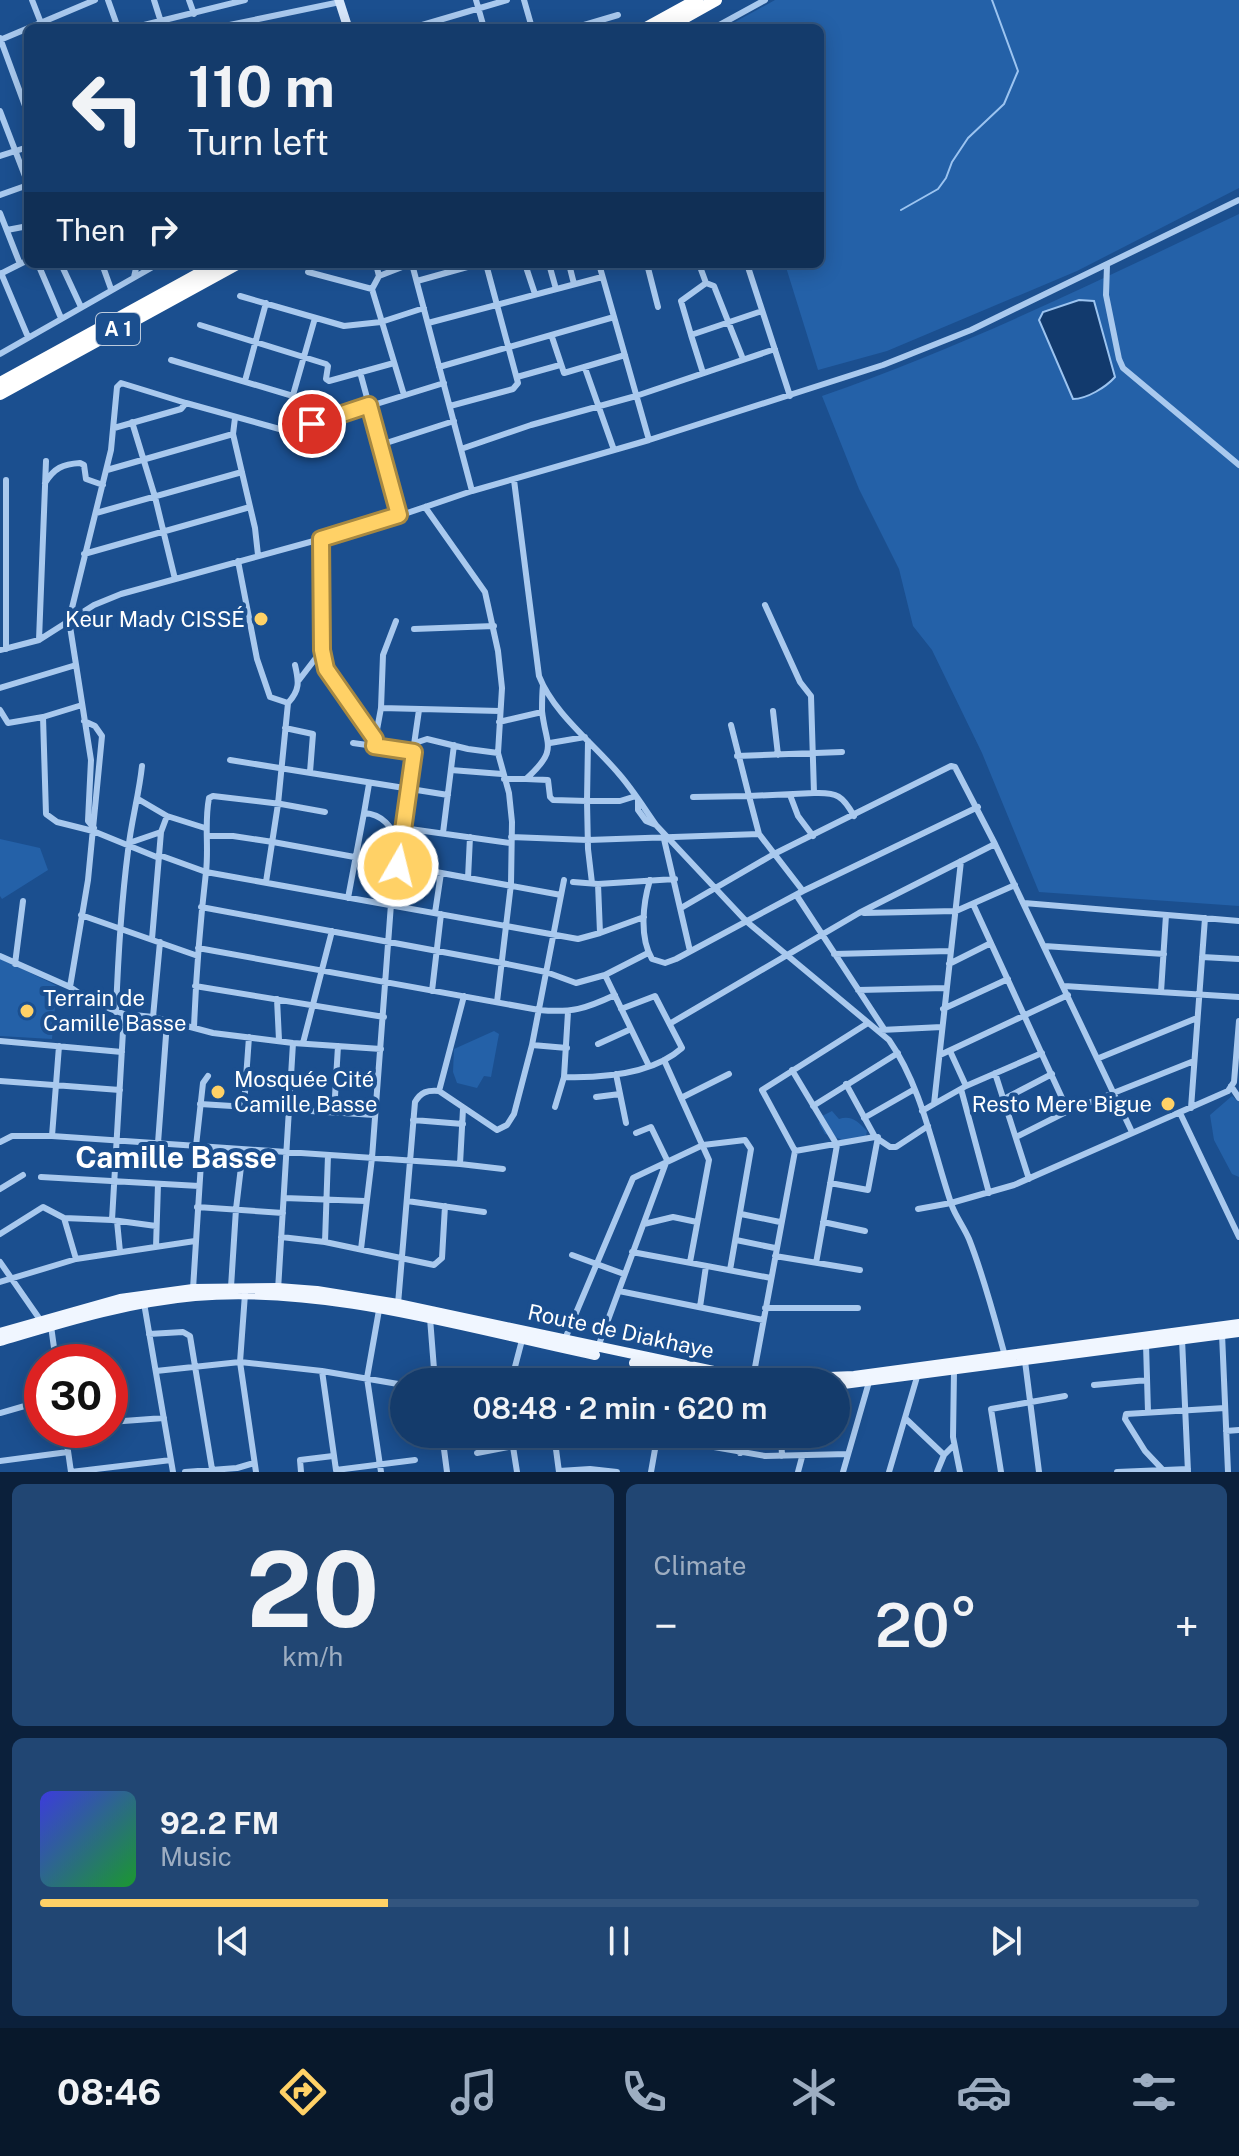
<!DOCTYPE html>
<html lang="en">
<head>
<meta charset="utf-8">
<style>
  body { margin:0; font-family:"Public Sans",sans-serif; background:#214673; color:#f1f3f6; height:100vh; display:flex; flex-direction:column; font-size:30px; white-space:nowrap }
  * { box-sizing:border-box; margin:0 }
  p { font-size:26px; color:#9dadc1 }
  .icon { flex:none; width:44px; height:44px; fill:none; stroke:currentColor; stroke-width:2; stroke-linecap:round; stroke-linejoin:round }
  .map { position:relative; height:1472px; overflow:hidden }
  .sheet { display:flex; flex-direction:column; gap:12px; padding:12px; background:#0b203b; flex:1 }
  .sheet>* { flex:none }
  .hud { position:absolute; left:24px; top:24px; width:800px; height:244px; border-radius:12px; box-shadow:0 4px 20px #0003,0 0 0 2px #33557e; background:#143b6b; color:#f1f3f6; overflow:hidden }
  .speed { position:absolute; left:24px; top:1344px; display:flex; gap:16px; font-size:40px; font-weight:700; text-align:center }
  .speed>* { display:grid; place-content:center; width:104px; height:104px; border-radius:50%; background:#143b6b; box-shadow:0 4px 20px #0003,0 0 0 2px #33557e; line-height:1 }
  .speed .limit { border:12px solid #d22; background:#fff; color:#111 }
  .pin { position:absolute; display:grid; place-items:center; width:68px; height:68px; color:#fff; margin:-34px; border:4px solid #fff; border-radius:50%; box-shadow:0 2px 8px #0007 }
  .me { position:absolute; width:88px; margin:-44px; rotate:8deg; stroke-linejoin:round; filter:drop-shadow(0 0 6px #0008) }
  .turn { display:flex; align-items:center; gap:28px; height:168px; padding:0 32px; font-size:36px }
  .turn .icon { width:104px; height:104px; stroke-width:2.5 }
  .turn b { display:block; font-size:56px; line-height:68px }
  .then { display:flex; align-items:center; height:76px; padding:0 32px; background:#0003; gap:16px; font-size:30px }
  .big { font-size:60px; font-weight:600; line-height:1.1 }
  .sheet .tile { flex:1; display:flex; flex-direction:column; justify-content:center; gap:12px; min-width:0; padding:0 28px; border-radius:12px; background:#214673 }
  .sheet .dial { align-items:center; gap:0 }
  .dial b { font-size:104px; line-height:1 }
  .song { display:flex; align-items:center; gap:24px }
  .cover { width:96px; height:96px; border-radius:12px; background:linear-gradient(135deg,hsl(240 70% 55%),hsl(130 70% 35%)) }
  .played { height:8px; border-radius:4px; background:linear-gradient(90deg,#ffd166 30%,#33557e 30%) }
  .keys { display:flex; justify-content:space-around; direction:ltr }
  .heat { display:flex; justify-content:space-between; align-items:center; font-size:44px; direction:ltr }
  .sheet .tiles { flex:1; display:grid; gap:12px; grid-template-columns:1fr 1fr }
  .tile:last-child { grid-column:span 2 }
  .trip { position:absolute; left:390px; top:1368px; width:460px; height:80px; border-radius:40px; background:#143b6b; box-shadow:0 4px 20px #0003,0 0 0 2px #33557e; font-weight:600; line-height:80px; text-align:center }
  .menu { display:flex; height:128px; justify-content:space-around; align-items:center; background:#08182b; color:#9dadc1 }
  .menu .icon { width:56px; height:56px }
  .menu .active { color:#ffd166 }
  .menu b { font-size:36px; color:#f1f3f6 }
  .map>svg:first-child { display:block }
</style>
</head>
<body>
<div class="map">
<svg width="1239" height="1472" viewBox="0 0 1239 1472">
  <rect width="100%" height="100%" fill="#1b4f8f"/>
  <path fill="#2461a8" d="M775,0H1239V188L1077,271L887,351L818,370L785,264H820V28H724Z
    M1239,214V906L1039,892L982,753L932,650L913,626L899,569L859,489L822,396C966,346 1102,279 1239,214Z
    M0,839L40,848L48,870L2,899L0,896Z
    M0,958L57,986L52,1039L0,1036Z
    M494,1031L499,1034L491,1077L484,1076L477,1088L457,1083L453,1072L454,1049Z
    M1232,1096L1239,1102V1177L1232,1174L1214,1140L1210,1115Z
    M832,1111L839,1119C852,1115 858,1122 867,1131L865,1141L844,1145L840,1139L825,1134L819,1123L822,1116Z"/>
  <path fill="#123a6d" stroke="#9cc4f0" stroke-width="2" d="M1079,300L1094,301L1115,377C1106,387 1087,399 1073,399L1039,320L1043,312Z"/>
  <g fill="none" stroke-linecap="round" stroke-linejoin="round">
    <path stroke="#9cc4f0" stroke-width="2" d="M901,210L938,189L946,178L952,162L968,138L1004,104L1018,71L992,0"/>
    <path stroke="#a9c9ee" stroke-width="6" d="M32,0L43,28
      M108,0L118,28
      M154,0L161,22
      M189,0L194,14
      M476,0L484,28
      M524,0L532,28
      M132,28L245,0
      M215,28L340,2
      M412,28L507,0
      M574,28L618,15
      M714,28L765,0
      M0,38L28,114
      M0,40L95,0
      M0,111L28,184
      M0,156L28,147
      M0,195L28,185
      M0,213L20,264
      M7,230L28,226
      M38,264L61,318
      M61,264L81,307
      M102,264L111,289
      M376,264L379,276
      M412,264L472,491
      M525,264L535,294
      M549,264L556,289
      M569,264L574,284
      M599,264L649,440
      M647,264L658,307
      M699,264L706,283L714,286L743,359
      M747,264L790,396
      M1107,265L1106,295L1119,359L1123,368L1239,465
      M308,272L372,289
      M1,273L28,337
      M0,274L28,260
      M134,277L137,264
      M417,281L478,264
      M706,283L681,301L691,335L762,311
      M240,296L344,326L381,322L424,308
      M428,323L602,277
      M200,325L326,364L328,366L326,379L329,381L394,363
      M691,335L703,373
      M552,337L564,373L625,355
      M0,354L158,264
      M171,360L293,396
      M439,367L614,317
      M585,368L614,450
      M360,372L399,515
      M517,377L560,365
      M245,381L266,303
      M404,395L372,289L379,276L410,264
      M450,406L513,389L518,383L486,264
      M235,418L233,434L255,528L258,555
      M132,422L155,497L175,579
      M312,424L444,383
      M114,428L181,409L186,403L283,430L315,318
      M380,445L454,421
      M461,449L531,425L636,396L775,349
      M107,470L233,434
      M514,480L539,676C554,714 593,743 619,774C633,790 644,808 656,825
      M45,483C54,468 63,464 80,463L84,465L86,479L103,485
      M425,507L485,592L498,651L502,688L498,753L509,793L512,822L511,884L497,1002
      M96,513L242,472
      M321,539L322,650L326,669L375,739
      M84,554L250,507
      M238,561L257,659L270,697L288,703
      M765,605L800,682L811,696L814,793L749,796L759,834L803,891
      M396,621L383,655L381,708L374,746L414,752
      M414,629L494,626
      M39,640L46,461
      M6,649V480
      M0,650L39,640L94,605L121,594L372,525L472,491L649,440L883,365L971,330L1239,200
      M299,680L322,650
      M543,685C542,694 542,703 542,711C546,747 559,749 526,779L548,780L550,797L553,800L587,801L588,741
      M0,688L76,665
      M381,708L500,711
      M0,710L8,723L43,717L82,705
      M773,711L778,755
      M43,717L46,814L57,822L93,831L159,858
      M499,722L542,712
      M285,728L313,734L310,772
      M353,743L374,746
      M415,743L427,739L468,749L498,753
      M550,743L585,737
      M737,756L842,752
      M230,760L448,795
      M451,770L502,774
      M504,779H526
      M369,784L364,813C383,814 391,827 400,843
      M814,793C837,792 843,796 854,816
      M790,795L798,816L813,836
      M693,797L749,796L731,725
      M138,799L167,816L205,828
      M638,800V810L646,821L656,825L746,921L889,1040C923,1089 933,1151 952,1206C956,1217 964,1227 969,1239C984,1277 994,1316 1005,1356
      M94,828L88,821L91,760L69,620L111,450L117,387L121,383L186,403
      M403,828L510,843
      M443,833L454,745
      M209,836H233L273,842L561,895
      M511,837L588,840L759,834
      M664,839L690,951
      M129,843L161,832
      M159,855L206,872L578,939L600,933
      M468,878L470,837
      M650,880C643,903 639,937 652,959L665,963L676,959L803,891L978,807
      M266,882L278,804L288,703C300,690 299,682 295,665
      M573,882L598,884L675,879
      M592,883L588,849L587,801H620L636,796
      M598,884L600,933L644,917
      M797,896L884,1029
      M348,898L364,813
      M1024,903L1239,921
      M973,904L1068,1111
      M201,907L502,963L546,972L576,983L605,975L648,953
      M681,908L774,854L951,766L955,767L995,844L1132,1132
      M435,913L441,873
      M864,913L956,911L1015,885
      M81,915L198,956
      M152,939L161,832L167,816
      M1044,946L1164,954
      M198,948L539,1010C572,1013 585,1009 615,995
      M834,954L950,951
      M0,956L70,987L92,1002L124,1014L153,1017L213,1033L293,1043L381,1049
      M1202,957L1239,959
      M15,964L23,901
      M949,964L991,943
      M605,975L649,1066
      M195,986L384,1017
      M1064,986L1239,997
      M70,987L88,880L102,736L95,726L84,721
      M858,990L946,988
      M432,991L441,914
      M1161,992L1166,915
      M277,999L279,1040
      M943,1009L1008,979
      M116,1012C118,958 121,905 128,851C131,822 139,795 142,766
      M153,1017L160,942
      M671,1023L859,913L995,844
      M194,1028C196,975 200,924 206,872C209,846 204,824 209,798L213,796L281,804L325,812
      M881,1030L942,1027
      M0,1041L122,1052
      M303,1043L332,931
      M598,1044L631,1029
      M532,1045L564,880
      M950,1051L966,1086
      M940,1055L1068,995
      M1099,1058L1197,1018
      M664,1060L709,1160L690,1262
      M792,1070L837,1145L816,1263
      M995,1073L1029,1179
      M616,1074L626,1123
      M564,1077C602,1078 653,1074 682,1048L655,996L621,1009
      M0,1081L120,1090
      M846,1084L875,1137
      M1231,1086L1239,1098
      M961,1089L989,1193
      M439,1091L464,996
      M596,1097L620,1094
      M681,1098L729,1074
      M1004,1099L1052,1074
      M200,1104L375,1115
      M934,1104L966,1086L1042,1053
      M244,1106L249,1037
      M813,1106L898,1053
      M555,1107L564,1077L568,1012
      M1191,1108L1205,918
      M922,1111L934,1104L961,861
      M334,1113L338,1046
      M1180,1113L1239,1237
      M864,1118L913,1090
      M413,1120L463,1124
      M52,1136L59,1046
      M1016,1137L1068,1111L1194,1061
      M0,1142L12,1136H52L460,1164L503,1169
      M158,1143L167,1022
      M196,1146L203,1083L208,1076
      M795,1151L875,1137L890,1147H896L928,1126
      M460,1164L463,1109
      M41,1177L199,1186
      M830,1183L868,1190L878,1137
      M0,1189L23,1175
      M284,1198L365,1201
      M407,1201L484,1212
      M197,1207L283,1213
      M918,1209L951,1203L1014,1185L1228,1091L1234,1082L1239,1021
      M741,1214L780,1222
      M64,1218L76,1259
      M112,1220L124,1014
      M117,1221L120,1252
      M823,1222L865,1231
      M644,1224L673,1217L697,1222
      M0,1234L43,1207L64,1218L112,1220L156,1226
      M281,1237L325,1242L434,1265L442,1258L445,1206
      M736,1240L775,1248
      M325,1242L328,1155
      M156,1247L158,1184
      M361,1249L372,1158L391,904L419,710
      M632,1252L771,1278
      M572,1255L624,1274
      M775,1256L860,1270
      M0,1262L41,1321L51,1326L56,1362
      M0,1282L76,1259L195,1241
      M231,1287L236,1209L243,1150
      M193,1289L202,1147
      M278,1290L293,1043
      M619,1291L763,1320
      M245,1294L240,1362L256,1472
      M144,1303L173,1472
      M398,1304L415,1102C421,1092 427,1090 439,1091L497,1130L507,1125L514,1114L532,1045L567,1048
      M700,1307L706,1266
      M765,1308H858
      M379,1310L367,1378L381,1472
      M430,1318L435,1382
      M149,1334L183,1332L190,1336L212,1469
      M1222,1334L1228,1472
      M565,1339L633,1178L703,1145L745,1140L751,1149L730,1270
      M1182,1339L1188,1472
      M1146,1344L1148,1412
      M598,1347L667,1160L651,1127L636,1133
      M1025,1361L1039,1472
      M156,1371L240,1362L322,1371L404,1385
      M322,1371L336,1470L415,1460
      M954,1371L953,1437L960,1472
      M753,1378L795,1151L762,1090L868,1023
      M511,1382L522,1340
      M668,1382L670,1370
      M1094,1385L1147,1380
      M0,1413L42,1401
      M905,1418L944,1455
      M110,1422L164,1418
      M65,1430L71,1472
      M1226,1431L1239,1430
      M442,1434L447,1472
      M511,1434L517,1472
      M554,1434L559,1472
      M639,1434L765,1456L848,1454
      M781,1434L782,1456
      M477,1453L513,1446
      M740,1453L741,1434
      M0,1461L68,1452
      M1163,1470L1145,1451L1125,1419L1126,1414L1225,1408
      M559,1471L590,1469L617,1472
      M71,1472L171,1460
      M185,1472L237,1468L254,1463
      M301,1472L300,1460L333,1456
      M651,1472L657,1438
      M798,1472L802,1457
      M843,1472L869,1382
      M889,1472L917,1377
      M937,1472L944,1455L954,1445
      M1001,1472L991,1409L1065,1396
      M1117,1472L1188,1469"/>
    <path stroke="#d6e6fa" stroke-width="9" d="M339,0L348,28"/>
    <path stroke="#f0f6ff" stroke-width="10" d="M0,1333L120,1299L193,1289L278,1288L317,1291L398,1304L723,1373L780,1379L854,1376L1239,1324
      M0,1341C64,1322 128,1302 195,1296C328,1285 465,1328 595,1355
      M634,1363L727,1382
      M836,1385L1239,1332"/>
    <path stroke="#fff" stroke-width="12" d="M646,28L697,0
      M666,28L716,0
      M0,383L217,264
      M0,394L237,264"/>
  </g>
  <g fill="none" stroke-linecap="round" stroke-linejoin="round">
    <g stroke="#a68842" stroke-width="20">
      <path id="route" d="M312,424L369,405L399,515L321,539L322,650L326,669L375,739L374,746L414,752L398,866"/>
    </g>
    <use href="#route" stroke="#ffd166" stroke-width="14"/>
  </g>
  <g fill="#ffd166" stroke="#1b4f8f" stroke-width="3">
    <circle cx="261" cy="619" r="8"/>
    <circle cx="27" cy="1011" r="8"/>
    <circle cx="218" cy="1092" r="8"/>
    <circle cx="1168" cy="1104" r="8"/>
  </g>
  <g text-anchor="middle" stroke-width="8" stroke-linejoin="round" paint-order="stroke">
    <rect fill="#1b4f8f" stroke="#bbcadd" stroke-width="2" x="96" y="313" width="44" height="32" rx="6"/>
    <g font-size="20" font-weight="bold" fill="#fff">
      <text x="118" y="336">A 1</text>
    </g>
    <g font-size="22" fill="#fff" stroke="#1b4f8f" text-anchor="end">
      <text x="245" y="627">Keur Mady CISSÉ</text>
      <text x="43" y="1006" text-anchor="start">Terrain de<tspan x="43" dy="25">Camille Basse</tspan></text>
      <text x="234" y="1087" text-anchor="start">Mosquée Cité<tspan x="234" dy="25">Camille Basse</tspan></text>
      <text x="1152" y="1112">Resto Mere Bigue</text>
    </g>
    <g font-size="22" fill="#fff" stroke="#1b4f8f">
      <text transform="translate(621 1331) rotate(12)" y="8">Route de Diakhaye</text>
    </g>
    <g font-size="30" font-weight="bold" fill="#fff" stroke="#1b4f8f">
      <text x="176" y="1168">Camille Basse</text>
    </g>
  </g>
</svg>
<div class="speed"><div class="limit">30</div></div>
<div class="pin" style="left:312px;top:424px;background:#d93025"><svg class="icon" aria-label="arrive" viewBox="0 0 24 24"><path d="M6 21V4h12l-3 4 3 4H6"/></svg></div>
<svg class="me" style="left:398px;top:866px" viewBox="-20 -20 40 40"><circle r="17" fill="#ffd166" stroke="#fff" stroke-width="3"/><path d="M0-11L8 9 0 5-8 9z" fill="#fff"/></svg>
<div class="trip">08:48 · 2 min · 620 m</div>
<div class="hud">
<div class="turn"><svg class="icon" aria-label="left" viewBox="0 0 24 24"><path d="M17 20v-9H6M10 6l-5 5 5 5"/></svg><div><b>110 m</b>Turn left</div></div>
<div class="then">Then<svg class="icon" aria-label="right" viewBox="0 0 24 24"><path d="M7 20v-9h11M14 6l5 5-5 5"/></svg></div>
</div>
</div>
<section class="sheet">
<div class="tiles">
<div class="tile dial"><b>20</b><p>km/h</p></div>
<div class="tile"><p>Climate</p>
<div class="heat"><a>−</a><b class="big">20°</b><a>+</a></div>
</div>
<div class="tile">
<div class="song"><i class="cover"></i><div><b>92.2 FM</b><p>Music</p></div></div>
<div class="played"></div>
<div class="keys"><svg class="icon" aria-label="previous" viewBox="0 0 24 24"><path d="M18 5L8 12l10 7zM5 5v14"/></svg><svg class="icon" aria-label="pause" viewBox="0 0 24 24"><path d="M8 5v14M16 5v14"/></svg><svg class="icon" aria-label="next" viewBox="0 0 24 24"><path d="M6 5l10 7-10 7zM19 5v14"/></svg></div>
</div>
</div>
</section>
<nav class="menu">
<b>08:46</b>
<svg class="icon active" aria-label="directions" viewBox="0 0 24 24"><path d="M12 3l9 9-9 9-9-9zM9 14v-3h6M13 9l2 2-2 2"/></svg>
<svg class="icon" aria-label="music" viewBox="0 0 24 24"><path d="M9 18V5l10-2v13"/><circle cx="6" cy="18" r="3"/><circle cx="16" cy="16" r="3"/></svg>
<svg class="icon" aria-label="phone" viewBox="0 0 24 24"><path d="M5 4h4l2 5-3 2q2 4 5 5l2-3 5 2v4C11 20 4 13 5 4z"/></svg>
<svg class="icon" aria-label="climate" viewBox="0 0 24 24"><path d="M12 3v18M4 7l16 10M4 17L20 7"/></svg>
<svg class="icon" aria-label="car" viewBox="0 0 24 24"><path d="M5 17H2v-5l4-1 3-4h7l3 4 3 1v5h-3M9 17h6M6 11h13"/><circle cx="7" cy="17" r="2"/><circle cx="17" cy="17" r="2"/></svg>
<svg class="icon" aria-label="filters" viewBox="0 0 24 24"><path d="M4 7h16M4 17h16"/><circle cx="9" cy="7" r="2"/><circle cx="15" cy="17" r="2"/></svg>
</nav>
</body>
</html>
